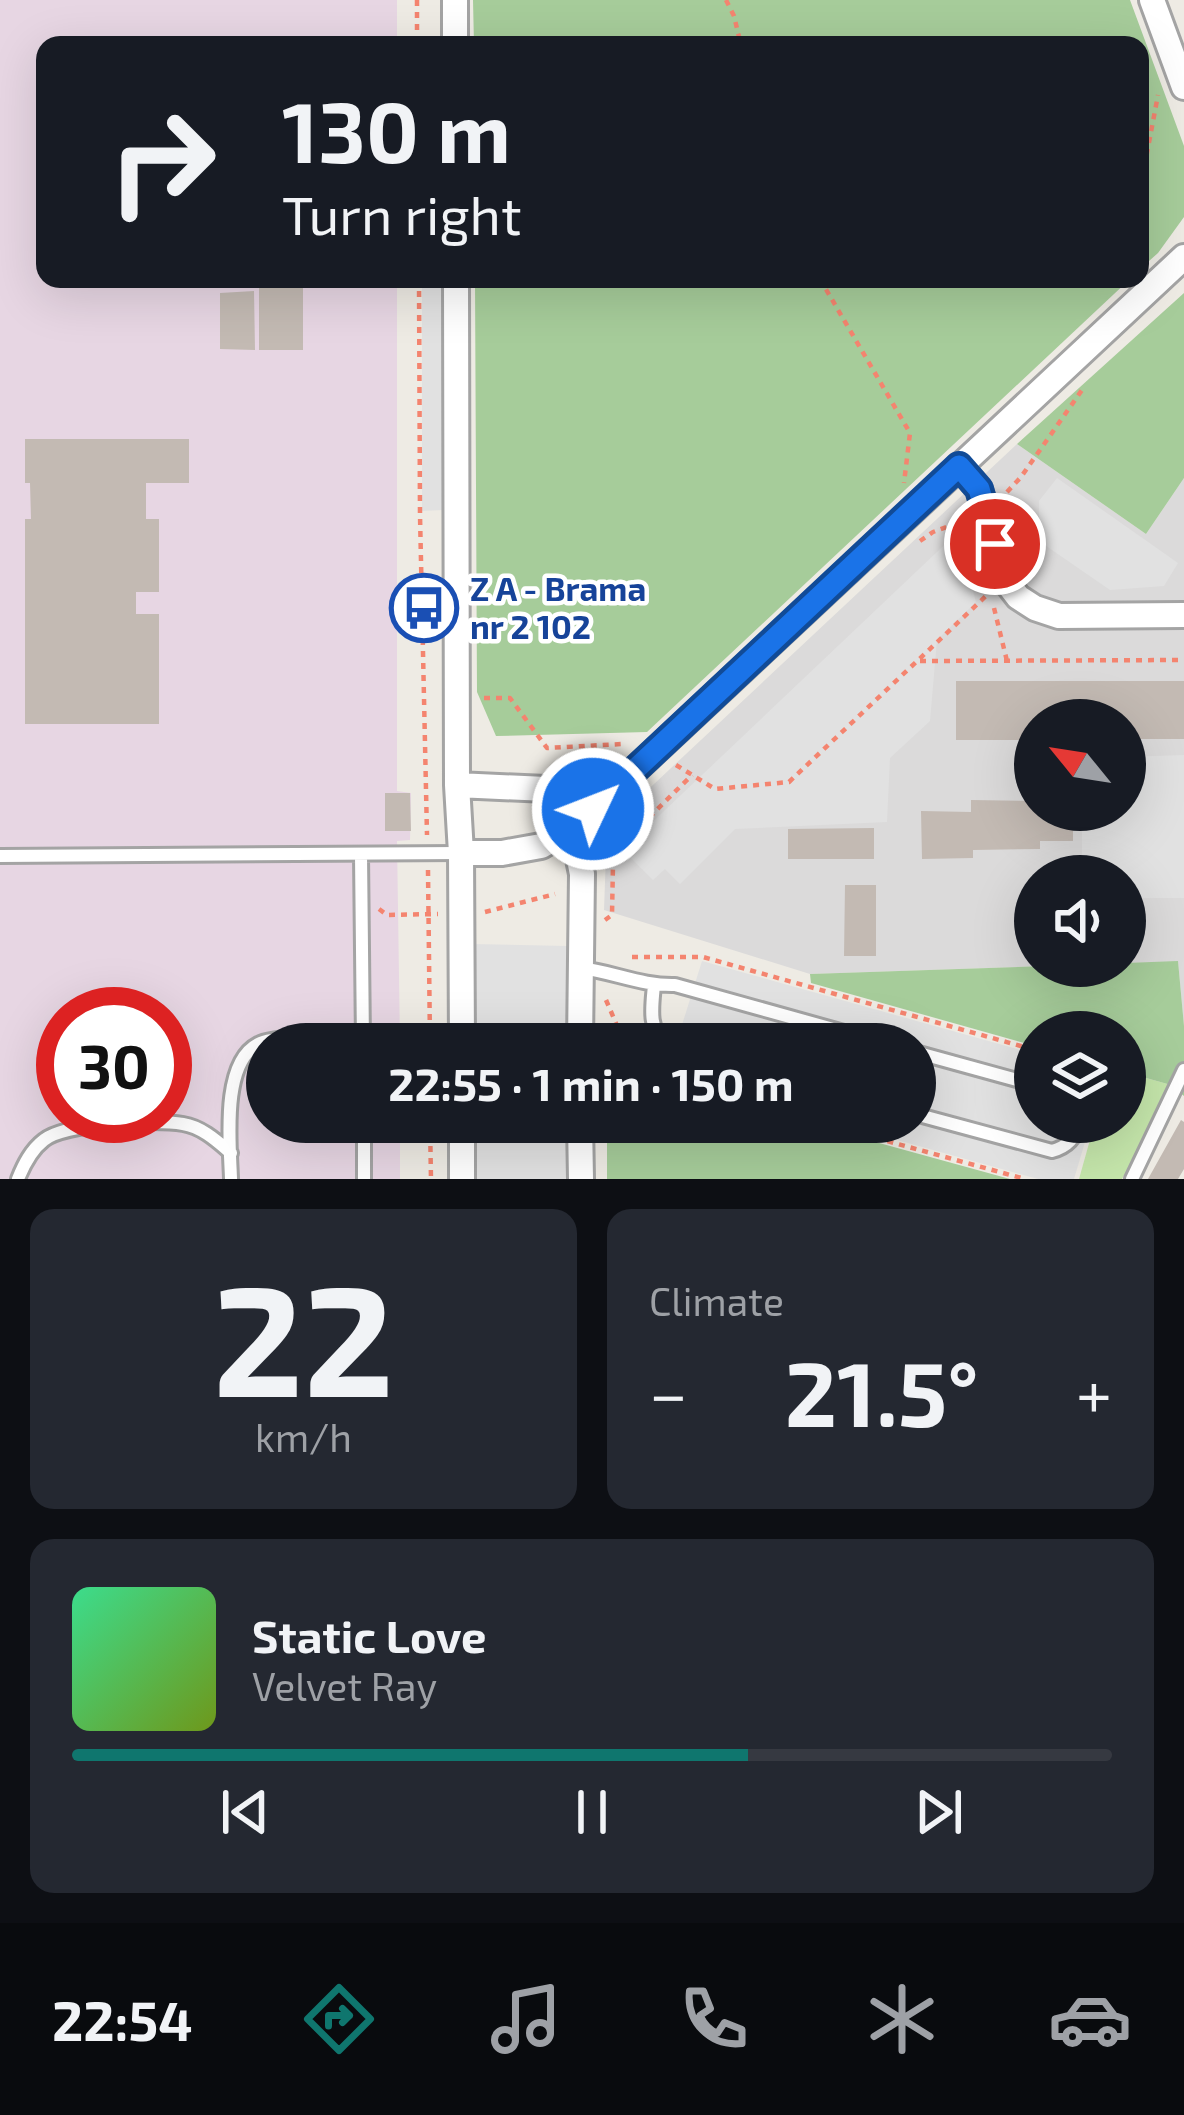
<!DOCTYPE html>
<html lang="en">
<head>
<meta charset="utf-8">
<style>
  body { margin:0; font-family:"Exo 2",sans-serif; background:#242831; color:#f1f3f6; height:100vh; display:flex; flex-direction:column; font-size:45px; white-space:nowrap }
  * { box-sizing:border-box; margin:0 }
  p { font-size:39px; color:#9ea1a6 }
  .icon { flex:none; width:66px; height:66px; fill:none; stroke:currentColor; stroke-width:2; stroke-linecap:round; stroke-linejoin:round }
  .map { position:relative; height:1179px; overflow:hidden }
  .details { display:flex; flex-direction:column; gap:30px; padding:30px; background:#0d0f14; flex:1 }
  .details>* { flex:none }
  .top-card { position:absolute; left:36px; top:36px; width:1113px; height:252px; border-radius:24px; box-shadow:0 12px 48px #0002; background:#171b24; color:#f1f3f6; overflow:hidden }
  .needle { width:78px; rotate:300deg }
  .controls { position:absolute; left:1014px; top:699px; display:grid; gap:24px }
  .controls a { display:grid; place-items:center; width:132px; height:132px; border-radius:50%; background:#171b24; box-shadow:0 12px 48px #0002; font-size:60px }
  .speed { position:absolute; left:36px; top:987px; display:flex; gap:24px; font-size:60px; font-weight:700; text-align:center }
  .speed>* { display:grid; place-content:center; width:156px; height:156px; border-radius:50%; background:#171b24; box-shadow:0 12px 48px #0002; line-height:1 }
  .speed .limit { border:18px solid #d22; background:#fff; color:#111 }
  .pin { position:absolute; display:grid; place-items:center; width:102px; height:102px; color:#fff; margin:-51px; border:6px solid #fff; border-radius:50%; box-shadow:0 3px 12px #0007 }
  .me { position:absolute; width:132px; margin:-66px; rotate:47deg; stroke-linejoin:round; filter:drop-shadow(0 0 9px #0008) }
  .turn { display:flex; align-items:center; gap:42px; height:252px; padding:0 48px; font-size:54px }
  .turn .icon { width:156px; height:156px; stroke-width:2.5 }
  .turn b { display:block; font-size:84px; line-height:102px }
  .big { font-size:90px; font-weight:700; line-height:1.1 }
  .details .card { flex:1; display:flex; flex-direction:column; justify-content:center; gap:18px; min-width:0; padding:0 42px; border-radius:24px; background:#242831 }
  .details .dial { align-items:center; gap:0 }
  .dial b { font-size:156px; line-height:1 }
  .song { display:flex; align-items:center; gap:36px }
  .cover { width:144px; height:144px; border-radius:18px; background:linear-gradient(135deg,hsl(150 70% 55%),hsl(80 70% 35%)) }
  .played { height:12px; border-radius:6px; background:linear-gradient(90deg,#0f766e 65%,#363941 65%) }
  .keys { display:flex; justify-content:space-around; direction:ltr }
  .heat { display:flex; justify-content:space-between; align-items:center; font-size:66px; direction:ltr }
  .details .tiles { flex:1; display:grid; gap:30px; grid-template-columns:1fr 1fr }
  .card:last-child { grid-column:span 2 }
  .trip { position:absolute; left:246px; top:1023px; width:690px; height:120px; border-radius:60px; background:#171b24; box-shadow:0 12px 48px #0002; font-weight:700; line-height:120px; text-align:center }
  .menu { display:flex; height:192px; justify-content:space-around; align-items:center; background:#090b0e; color:#9ea1a6 }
  .menu .icon { width:84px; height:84px }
  .menu .current { color:#0f766e }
  .menu b { font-size:54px; color:#f1f3f6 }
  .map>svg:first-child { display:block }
</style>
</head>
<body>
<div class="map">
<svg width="1184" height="1179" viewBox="0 0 1184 1179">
  <rect width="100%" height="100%" fill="#eeebe4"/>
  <path fill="#dbdada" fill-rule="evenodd" d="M1017,444L1146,534L1184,478V1026L1178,962L1125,963V876H1035V966H1044L810,974L604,910L607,828ZM1035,720H1125V810H1035Z"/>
  <path fill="#e7d6e3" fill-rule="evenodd" d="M0,0H397V45H45V279H397V791L411,793L410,840L397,841L400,1044H267V1122H400V1179H0ZM63,1014H165V1116H63Z"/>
  <path fill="#c5e6ab" d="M1125,1072L1171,1085L1122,1179H1079L1095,1122H1125Z"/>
  <path fill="#a6cc9a" d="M473,0H1130L1184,146V217L1158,253L1140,269V45H474Z
    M475,279H1130L647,732L496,736L477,692Z
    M1184,293V478L1146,534L1017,444Z
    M1178,961L1184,1026V1096L1171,1085L1125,1072V1032H1035V1046L811,983L810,974L1044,966H1125V963Z
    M607,1122H803L1010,1179H607Z"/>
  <path fill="#e1e1e1" d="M422,279H442L443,510L422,511Z
    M1057,478L1178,563L1164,586L1110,590L1039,541V501Z
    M957,533L976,602L937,640L930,721L890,758L887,822L735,829L680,884L665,869L653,880L623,850Z
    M1184,755V898H1125V876H1082V810H1125V757Z
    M471,944L568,946L569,1044H471Z
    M702,961L1035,1054V1122H1091L1074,1179H1038L832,1122H915V1044H676Z
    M470,1122H569L570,1179H470Z"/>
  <path fill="#c3bab3" d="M259,287H303V350H259Z
    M254,291L255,350L220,349V293Z
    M25,439H189V483H146V519H159V592H136V614H159V724H25V519H31L30,483H25Z
    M956,681H1184V739H1125V720H1035V740H956Z
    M385,793H410L411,831H385Z
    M971,800L1035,801V810H1073V841H1040V849L973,850V858L922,859L921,811L971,812Z
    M874,828V859H788V829Z
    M845,885H876V956H844Z
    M1181,1120L1184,1122V1169L1178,1179H1148Z"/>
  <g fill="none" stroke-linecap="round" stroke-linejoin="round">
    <g stroke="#a4a4a4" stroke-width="18">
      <path id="lane" d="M361,855L363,1043
        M0,856L461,853
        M581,968C613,972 643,986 675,985L887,1044
        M654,985C652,1008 648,1027 665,1044
        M915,1052L1035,1085
        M915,1114L1052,1151C1067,1147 1076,1138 1079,1122
        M364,1122V1179
        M18,1179C24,1164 31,1150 44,1140C65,1123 155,1119 183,1124C202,1127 217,1141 231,1153
        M231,1179C230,1144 221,1063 258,1044C277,1034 339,1038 363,1038
        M1132,1179L1184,1070"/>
    </g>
    <g stroke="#a4a4a4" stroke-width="30">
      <path id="street" d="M455,0V45
        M1152,0L1184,87
        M456,279L457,785L461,853L462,1044
        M959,466L979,489L1005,580L1018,597L1035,608L1059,616L1184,615
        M457,785L612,792
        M565,790L582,874L580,1044
        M461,853H502L541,846L574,827L1184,257
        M580,1122L581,1179
        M462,1179V1122"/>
    </g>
    <path stroke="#f4846f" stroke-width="4.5" stroke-dasharray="6 6" stroke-linecap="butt" d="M417,0V45
      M726,0L734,16L741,45
      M1140,190L1158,95
      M419,279L420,515L427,835
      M820,279L910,433L904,483
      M1007,492L1021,477L1082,390
      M920,541L933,532L963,521
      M994,608L1007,661
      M920,661L1184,660
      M484,698H510L547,748L622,744
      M676,765L715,789L789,782L986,596
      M603,851L617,836L640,803
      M428,870L430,1044
      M379,909L387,915L438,914
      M485,912L555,894
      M605,920L612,915L613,864L619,847L692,775
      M632,957H703L1035,1050
      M606,1000L625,1044
      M430,1122L431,1179
      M818,1122L1025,1179"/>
    <use href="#lane" stroke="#fff" stroke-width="12"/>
    <use href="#street" stroke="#fff" stroke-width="24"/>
  </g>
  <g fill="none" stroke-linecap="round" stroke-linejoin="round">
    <g stroke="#114b97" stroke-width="30">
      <path id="route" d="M593,809L959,466L979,489L995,544"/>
    </g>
    <use href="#route" stroke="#1a73e8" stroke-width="21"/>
  </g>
  <defs>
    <g id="bus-ring" transform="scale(3.45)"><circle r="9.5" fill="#fff" stroke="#1a4fb4" stroke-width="1.5"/><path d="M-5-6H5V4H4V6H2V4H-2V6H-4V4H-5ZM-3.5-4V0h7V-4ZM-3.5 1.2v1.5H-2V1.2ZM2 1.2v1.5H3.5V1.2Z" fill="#1a4fb4"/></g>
  </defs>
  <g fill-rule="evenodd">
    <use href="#bus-ring" x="424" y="608"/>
  </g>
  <g text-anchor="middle" stroke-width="9" stroke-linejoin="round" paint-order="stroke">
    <g font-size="33" font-weight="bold" fill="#164399" stroke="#fff" text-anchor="start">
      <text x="470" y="601">Z A - Brama<tspan x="470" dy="38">nr 2 102</tspan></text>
    </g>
  </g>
</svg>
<div class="controls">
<a><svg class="needle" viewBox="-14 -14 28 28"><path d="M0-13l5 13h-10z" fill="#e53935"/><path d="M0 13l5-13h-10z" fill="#9ea1a6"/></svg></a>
<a><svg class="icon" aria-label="sound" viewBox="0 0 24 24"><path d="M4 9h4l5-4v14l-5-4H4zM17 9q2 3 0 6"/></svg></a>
<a><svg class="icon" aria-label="layers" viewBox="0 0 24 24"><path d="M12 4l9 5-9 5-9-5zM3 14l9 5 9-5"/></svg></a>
</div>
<div class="speed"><div class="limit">30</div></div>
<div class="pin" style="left:995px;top:544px;background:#d93025"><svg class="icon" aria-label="arrive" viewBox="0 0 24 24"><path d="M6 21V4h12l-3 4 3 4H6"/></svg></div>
<svg class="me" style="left:593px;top:809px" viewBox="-20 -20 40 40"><circle r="17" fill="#1a73e8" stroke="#fff" stroke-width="3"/><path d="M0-11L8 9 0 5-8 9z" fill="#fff"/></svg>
<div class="trip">22:55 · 1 min · 150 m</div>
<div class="top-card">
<div class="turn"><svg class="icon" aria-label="right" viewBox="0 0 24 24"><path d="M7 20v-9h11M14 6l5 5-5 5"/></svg><div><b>130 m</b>Turn right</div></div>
</div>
</div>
<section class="details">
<div class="tiles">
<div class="card dial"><b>22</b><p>km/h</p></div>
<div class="card"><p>Climate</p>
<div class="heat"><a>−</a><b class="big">21.5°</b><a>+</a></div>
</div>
<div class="card">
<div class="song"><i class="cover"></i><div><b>Static Love</b><p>Velvet Ray</p></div></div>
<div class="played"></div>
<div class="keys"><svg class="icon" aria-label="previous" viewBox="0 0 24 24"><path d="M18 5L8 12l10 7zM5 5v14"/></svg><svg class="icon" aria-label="pause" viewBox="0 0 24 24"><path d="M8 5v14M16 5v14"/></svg><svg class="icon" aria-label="next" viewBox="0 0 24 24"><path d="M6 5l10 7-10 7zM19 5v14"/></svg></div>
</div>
</div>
</section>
<nav class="menu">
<b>22:54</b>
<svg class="icon current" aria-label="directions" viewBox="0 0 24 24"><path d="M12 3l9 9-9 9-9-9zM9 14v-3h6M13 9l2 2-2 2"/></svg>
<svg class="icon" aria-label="music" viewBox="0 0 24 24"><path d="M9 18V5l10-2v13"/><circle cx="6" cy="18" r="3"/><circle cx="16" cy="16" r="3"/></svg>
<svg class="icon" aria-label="phone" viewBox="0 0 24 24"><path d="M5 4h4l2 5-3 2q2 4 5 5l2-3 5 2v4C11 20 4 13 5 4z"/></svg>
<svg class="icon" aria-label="climate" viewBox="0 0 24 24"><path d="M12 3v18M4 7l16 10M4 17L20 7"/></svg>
<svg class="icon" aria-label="car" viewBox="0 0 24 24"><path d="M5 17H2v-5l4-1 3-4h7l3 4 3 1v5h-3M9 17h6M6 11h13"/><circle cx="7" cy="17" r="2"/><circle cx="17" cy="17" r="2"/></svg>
</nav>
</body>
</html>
